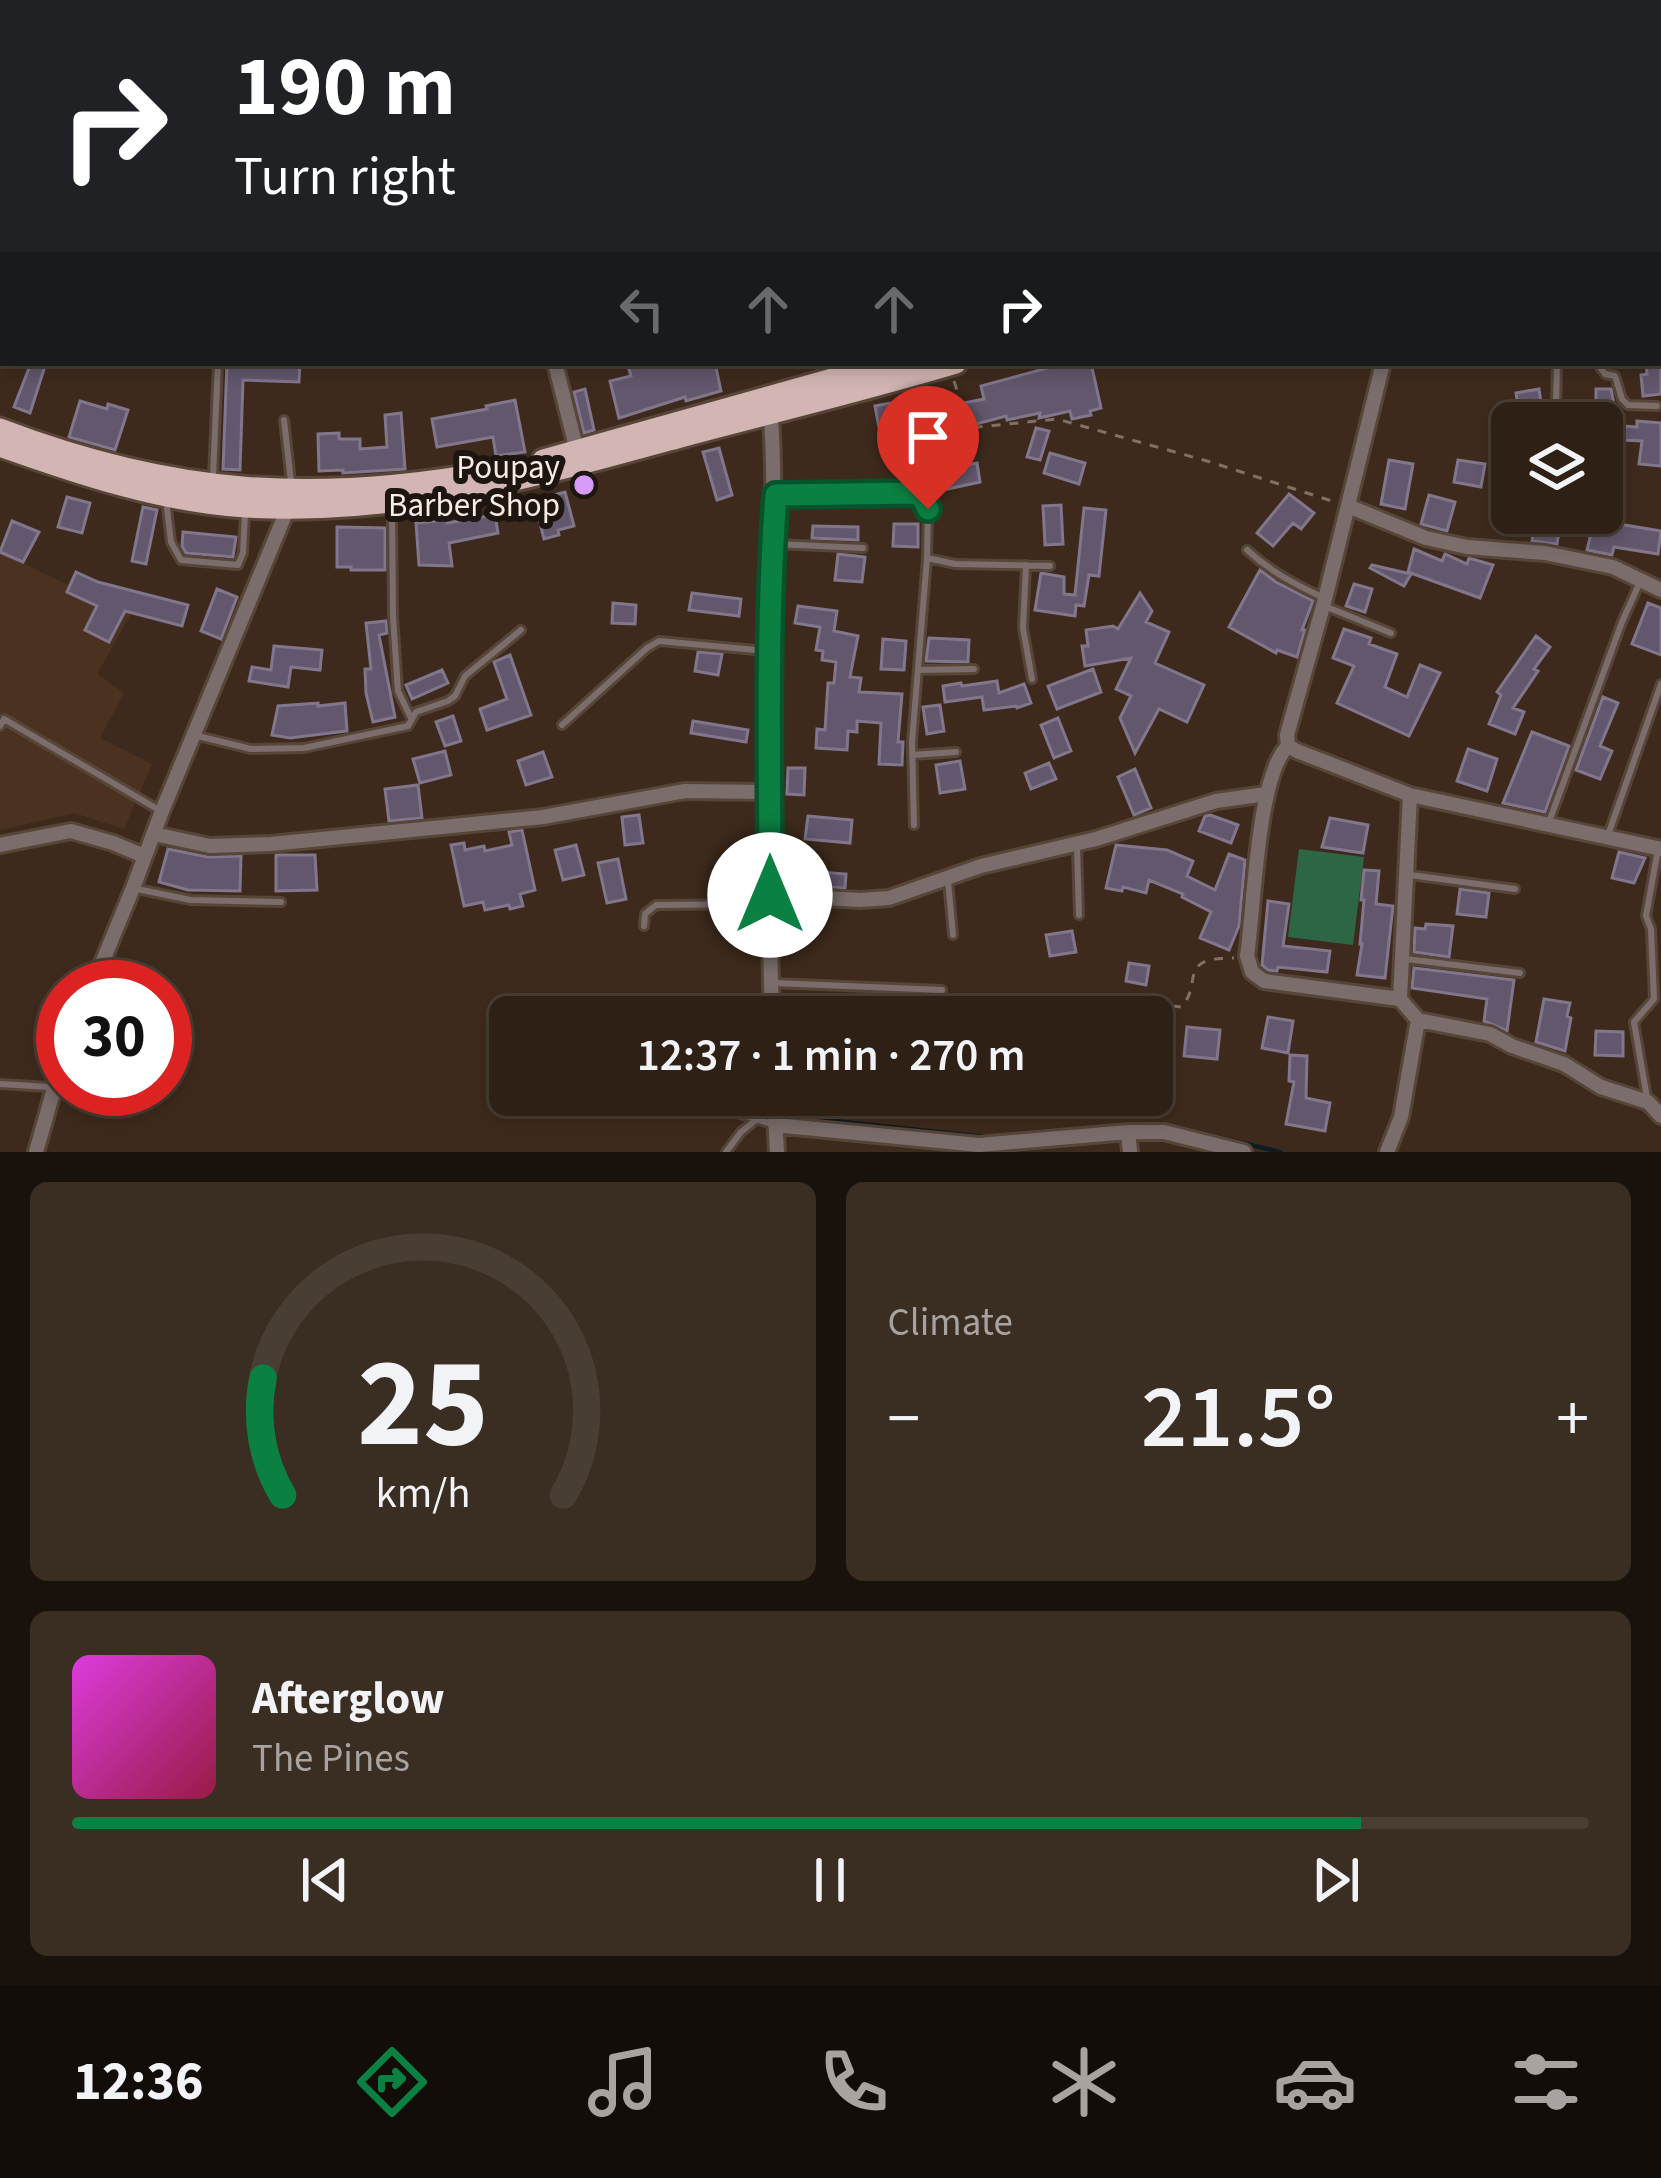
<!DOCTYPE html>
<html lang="en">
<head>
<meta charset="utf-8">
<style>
  body { margin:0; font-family:"Source Sans 3",sans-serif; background:#3a2d22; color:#f1f3f6; height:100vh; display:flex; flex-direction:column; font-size:45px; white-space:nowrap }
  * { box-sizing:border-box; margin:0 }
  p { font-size:39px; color:#a7a3a0 }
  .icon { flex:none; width:66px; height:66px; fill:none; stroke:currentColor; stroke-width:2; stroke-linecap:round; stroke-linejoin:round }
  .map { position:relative; height:1152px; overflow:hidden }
  .details { display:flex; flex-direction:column; gap:30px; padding:30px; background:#19120c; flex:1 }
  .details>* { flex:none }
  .hud { position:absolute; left:0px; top:0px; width:1662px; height:366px; box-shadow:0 6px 18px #0003,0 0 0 3px #493e34; background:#202124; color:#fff; overflow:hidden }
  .tools { position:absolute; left:1491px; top:402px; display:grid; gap:24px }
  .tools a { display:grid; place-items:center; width:132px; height:132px; border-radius:18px; background:#2e2015; box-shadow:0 6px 18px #0003,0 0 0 3px #493e34; font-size:60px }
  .speed { position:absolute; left:36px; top:960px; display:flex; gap:24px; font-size:60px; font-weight:700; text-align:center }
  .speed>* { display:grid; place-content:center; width:156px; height:156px; border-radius:50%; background:#2e2015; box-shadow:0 6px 18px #0003,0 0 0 3px #493e34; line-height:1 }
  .speed .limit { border:18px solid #d22; background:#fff; color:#111 }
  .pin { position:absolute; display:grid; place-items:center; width:102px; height:102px; color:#fff; margin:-123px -51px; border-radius:50% 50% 50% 0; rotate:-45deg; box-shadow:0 0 12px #0007 }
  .pin .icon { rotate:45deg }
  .me { position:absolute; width:132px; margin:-66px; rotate:0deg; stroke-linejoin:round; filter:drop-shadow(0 0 9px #0008) }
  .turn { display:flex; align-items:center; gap:42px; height:252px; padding:0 36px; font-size:54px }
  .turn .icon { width:156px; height:156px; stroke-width:2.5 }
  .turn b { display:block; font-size:84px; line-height:102px }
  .lanes { display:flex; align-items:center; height:114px; padding:0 36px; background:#0003; justify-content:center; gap:60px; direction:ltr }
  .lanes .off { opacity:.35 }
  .big { font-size:90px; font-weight:600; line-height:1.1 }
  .details .widget { flex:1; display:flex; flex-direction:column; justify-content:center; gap:18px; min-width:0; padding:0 42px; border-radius:18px; background:#3a2d22 }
  .details .dial { align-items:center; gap:0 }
  .dial svg { height:312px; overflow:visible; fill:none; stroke:#493e34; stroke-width:7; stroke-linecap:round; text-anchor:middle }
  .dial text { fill:#f1f3f6; stroke:none }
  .song { display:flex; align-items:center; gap:36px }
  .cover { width:144px; height:144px; border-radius:18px; background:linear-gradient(135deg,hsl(300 70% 55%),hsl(340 70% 35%)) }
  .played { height:12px; border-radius:6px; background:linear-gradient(90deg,#0b8043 85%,#493e34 85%) }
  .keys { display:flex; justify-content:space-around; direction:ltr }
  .heat { display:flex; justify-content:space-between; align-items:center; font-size:66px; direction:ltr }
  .details .tiles { flex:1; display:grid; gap:30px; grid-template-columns:1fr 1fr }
  .widget:last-child { grid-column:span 2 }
  .trip { position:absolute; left:489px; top:996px; width:684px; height:120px; border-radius:18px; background:#2e2015; box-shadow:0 6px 18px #0003,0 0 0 3px #493e34; font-weight:600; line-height:120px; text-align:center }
  .tab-bar { display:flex; height:192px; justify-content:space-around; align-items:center; background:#120d08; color:#a7a3a0 }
  .tab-bar .icon { width:84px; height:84px }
  .tab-bar .on { color:#0b8043 }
  .tab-bar b { font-size:54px; color:#f1f3f6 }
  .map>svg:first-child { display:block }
</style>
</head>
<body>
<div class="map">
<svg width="1661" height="1152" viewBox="0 0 1661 1152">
  <rect width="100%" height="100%" fill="#3d2a1c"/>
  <path fill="#4b3220" d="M0,553L131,614L97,674L124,693L100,738L152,764L124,829L74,813L0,830Z"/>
  <path fill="#2c6645" d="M1299,849L1364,857L1353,945L1288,937Z"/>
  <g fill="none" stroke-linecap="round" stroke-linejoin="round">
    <path stroke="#0d1c23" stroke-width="4.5" d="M754,1109L764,1111
      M786,1116L995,1138
      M1144,1126L1162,1124L1280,1152"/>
  </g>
  <path fill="#62576c" stroke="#81768c" stroke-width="3" d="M31,363L45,366L30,413L14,407Z
    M227,363H300L299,382L243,380L240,470L223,469Z
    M627,363H715L721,391L686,401L685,397L619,418L610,381L631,376Z
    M1066,363H1091L1101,408L1090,411L1091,415L1072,419L1070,411L1039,418L1040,413L1007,420L1006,416L969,426L964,403L984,399L981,386Z
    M1646,363H1661V394L1643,396L1641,375L1647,374Z
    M585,389L594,430L584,433L574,392Z
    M1539,389L1543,416L1520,419L1516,393Z
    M1596,389H1611L1616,414H1596Z
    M515,400L525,452L496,456L493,437L437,447L432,419L487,409L486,406Z
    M80,401L107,409L108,404L128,410L115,450L69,437Z
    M891,403L898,441L882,444L875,406Z
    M401,413L405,469L343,473V470L319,471L318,434L339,433V439H360V449L387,447L385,415Z
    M1637,421L1661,423V466L1639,464L1642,441L1624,440L1625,426L1637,427Z
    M1036,428L1049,431L1040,460L1027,457Z
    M719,448L732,495L717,500L703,452Z
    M1050,453L1085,463L1079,484L1044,473Z
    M1389,460L1413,464L1405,509L1381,504Z
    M1458,460L1485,464L1481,487L1454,482Z
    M977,463L980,482L934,492L930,473Z
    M565,492L574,526L558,530L559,535L544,539L534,500Z
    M1289,494L1314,513L1301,529L1293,523L1273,546L1257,533Z
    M1429,495L1455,502L1447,531L1421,524Z
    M67,497L90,503L82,533L58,527Z
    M1061,505L1063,544L1045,545L1043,506Z
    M143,507L157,510L146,564L132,561Z
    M1084,508L1106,510L1099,576L1089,575L1084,606L1076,605L1075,616L1035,610L1041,573L1064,577V594L1075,595Z
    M1536,513H1562L1557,544L1532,541Z
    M495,515L498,533L449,543L452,566L419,565L416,523L447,520V523Z
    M1595,516L1620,522L1619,524L1661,531L1658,554L1614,547L1612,555L1587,550Z
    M12,521L39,532L23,562L0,552Z
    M894,524H918V547L893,546Z
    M813,526L858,527V540L812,538Z
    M337,527L385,528V570H351V567H337Z
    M183,532L236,537L233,557L186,553L182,546Z
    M1414,549L1442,561L1445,554L1467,564L1469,558L1493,565L1480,598L1408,572Z
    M838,554L865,557L862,582L835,580Z
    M1372,565L1411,574L1404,586L1370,568Z
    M1260,570L1276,582L1313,601L1302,630H1305L1297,657L1277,650L1276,653L1229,627Z
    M76,572L98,582L188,605L182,626L125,611L109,642L85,630L97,606L67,592Z
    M1354,584L1372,589L1365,612L1346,606Z
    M217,589L237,597L221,639L201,631Z
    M692,593L741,599L739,616L689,610Z
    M1140,593L1152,611L1146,622L1169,632L1155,663L1204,685L1187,722L1159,709L1135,753L1120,718L1131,696L1116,689L1131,658L1085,666L1082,646H1088L1086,630L1113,626L1118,629Z
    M613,603L636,605L635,624L612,623Z
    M1648,603L1661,608V655L1632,644Z
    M798,606L837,611L834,631L858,636L850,677L861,678L859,692L902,694L898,742H903L902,765L879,764L881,723L857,721V732L848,731L847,750L816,748L817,729L825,730L828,683H834L836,662L822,660L823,651L816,650L820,627L795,623Z
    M386,621L387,633L379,635L395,717L373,722L366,693L365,669H371L366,623Z
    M1344,629L1371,638L1369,644L1397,654L1385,687L1407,697L1420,665L1440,673L1409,736L1337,703L1354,666L1333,658Z
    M1536,636L1550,647L1534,669L1538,671L1513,708L1524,712L1515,734L1489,724L1501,695L1497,692Z
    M929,638L969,640L968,662L926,661Z
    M883,639L906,641L904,670L881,669Z
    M274,646L322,650L320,670L291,667L288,687L249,681L252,667L271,670Z
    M698,652L722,654L718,675L695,671Z
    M510,655L531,715L487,730L480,709L507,699L494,662Z
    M1093,669L1101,692L1057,709L1048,686Z
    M442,670L448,683L412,699L406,685Z
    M997,681L999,693L1024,684L1031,703L1017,708L1016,706L984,710L982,697L945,702L943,686L961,683L962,686Z
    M1603,697L1618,703L1600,746L1612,751L1600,779L1576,770Z
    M318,703V706L345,703L347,731L290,738L272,735L278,706Z
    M940,705L944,731L927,734L923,707Z
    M453,716L461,741L445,746L436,722Z
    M1058,718L1071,751L1054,758L1041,725Z
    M693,721L748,730L746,742L691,733Z
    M1532,732L1569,746L1545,812L1503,803Z
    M1468,749L1497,759L1487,791L1457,781Z
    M445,751L451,775L420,783L413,759Z
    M543,752L552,777L526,785L518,761Z
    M960,761L965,789L940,793L936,765Z
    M1049,763L1056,779L1031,789L1025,773Z
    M788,768H805L804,795L787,794Z
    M1135,769L1151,808L1134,815L1118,777Z
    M418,785L422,818L389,821L385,789Z
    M639,815L643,843L625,845L622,817Z
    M1210,815L1238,825L1231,843L1199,831L1205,816Z
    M808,816L852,820L850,843L805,839Z
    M1330,818L1368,825L1363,853L1322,847Z
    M522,830L535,890L520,894L523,906L510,909L509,905L485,910L483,902L464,906L451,845L464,843L465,850L484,846L485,851L512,845L509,832Z
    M576,845L584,875L563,880L555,850Z
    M1116,845L1167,850L1193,861L1187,876L1215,890L1229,854L1245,860L1239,926L1229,950L1200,938L1211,912L1182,897L1183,894L1149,880L1146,893L1123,887L1122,891L1106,888Z
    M168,849L208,857L241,856L240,891L188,890L159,882Z
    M1619,852L1645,858L1634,883L1612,878Z
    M276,855H315L317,890L276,891Z
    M618,859L626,899L607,903L598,863Z
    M797,870L846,874L845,888L796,885Z
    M1364,870L1379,871L1376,904L1393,906L1385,978L1357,975L1362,944H1360L1364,900H1361Z
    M1460,889L1489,893L1486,917L1457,914Z
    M1268,901L1289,904L1283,946L1330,951L1327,972L1278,967L1277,971L1268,970L1262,965Z
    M1426,924L1453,926L1449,957L1414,952L1415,928L1425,929Z
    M1072,931L1076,952L1050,956L1046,935Z
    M1129,963L1149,966L1146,985L1126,981Z
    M1414,968L1514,980L1507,1031L1484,1021L1487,999L1412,988Z
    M1544,999L1570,1003L1567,1016L1571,1018L1565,1051L1536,1042Z
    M1152,1009H1168L1167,1032L1152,1031Z
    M1268,1017L1293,1021L1288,1053L1262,1048Z
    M1187,1027L1220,1030L1217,1059L1184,1056Z
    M1596,1031L1623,1032V1056L1595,1055Z
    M1290,1055L1307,1056L1306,1098L1330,1103L1325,1131L1286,1124L1294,1082L1289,1081Z"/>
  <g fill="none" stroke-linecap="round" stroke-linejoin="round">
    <g stroke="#574538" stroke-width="12">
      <path id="service" d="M1597,363L1605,374L1615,376L1622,399L1628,405L1657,406
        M1556,407L1557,363
        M284,420L291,482
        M213,476L218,363
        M776,495L899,492L916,493L923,498L928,509L927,558L912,742L914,825
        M166,500L171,542L181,560L238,565L243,553L245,513
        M392,509L393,616L398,691L411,718
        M776,544L863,548
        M1247,550C1270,571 1294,584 1322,597
        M927,558L955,564L1050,566
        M1026,565L1023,628L1032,679
        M1327,607L1391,633
        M918,670L974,669
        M562,725L647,648L659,641L767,651
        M0,726L4,719L159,810
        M198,736L251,749L304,748L408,726L416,712L448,701L455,696L465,676L521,630
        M912,755L956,752
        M1549,822L1622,622L1640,582
        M1608,835L1661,684
        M1077,847L1079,915
        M1410,875L1515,889
        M948,881L953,935
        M137,889L191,900L281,902
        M644,926L645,914L656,905L769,904
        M1406,959L1520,973
        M774,983L942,990
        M0,1084L50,1087
        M679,1095L772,1124
        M1647,1098L1634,1022L1654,999L1651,929L1646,916L1658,849
        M726,1152L741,1132L756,1120"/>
    </g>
    <g stroke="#574538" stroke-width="20">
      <path id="minor" d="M411,0L428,3
        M1026,0V3
        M100,3L101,0
        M551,3L552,0
        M0,284L3,278
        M1659,314H1661
        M555,363L577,451
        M1383,363L1325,599L1287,735L1288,746C1257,775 1254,910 1247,956L1252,972L1264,981L1400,999L1418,1020L1490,1034L1512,1046L1564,1064L1601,1087L1648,1102L1661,1116
        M770,406C777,487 771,566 770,647C769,770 768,894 772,1017
        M1348,506L1426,538L1467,547L1545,553L1613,567L1661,590
        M1288,746L1297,751L1410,795L1661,849
        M154,834L210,846L271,844L543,817L685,791L770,792
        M0,845L71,831L113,843L144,856
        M770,895L860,900L889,898L981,866L1096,839L1216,801L1266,794
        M92,987L133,888L162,811L290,503
        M1400,999L1410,795
        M774,1095L777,1152
        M775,1125L979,1145L1128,1132H1164L1244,1152
        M1128,1132L1130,1152
        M36,1152L63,1057
        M1387,1152L1401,1117L1418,1020"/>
    </g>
    <g stroke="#574538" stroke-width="27">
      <path id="trunk" d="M1659,146L1661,145
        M1659,162H1661
        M0,429C173,495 314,504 495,471
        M0,446C79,474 162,502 246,507C399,516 538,476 684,436C774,412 866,390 956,363
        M543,460L889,363"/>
    </g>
    <path stroke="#817164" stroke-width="3" stroke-dasharray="9 9" stroke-linecap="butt" d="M954,381L969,428L1057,419L1207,461L1335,502
      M1100,1003L1155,1004L1181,1007C1204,984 1175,957 1234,958"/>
    <use href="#service" stroke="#7a6d6b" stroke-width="6"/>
    <use href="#minor" stroke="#7a6d6b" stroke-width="14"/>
    <use href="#trunk" stroke="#d3b6b3" stroke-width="21"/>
  </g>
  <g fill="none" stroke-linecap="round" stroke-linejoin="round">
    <g stroke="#07532c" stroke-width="30">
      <path id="route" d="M770,895C770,762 766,627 776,495L916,493L923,498L928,509"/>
    </g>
    <use href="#route" stroke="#0b8043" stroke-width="21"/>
  </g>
  <circle fill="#d79bf9" stroke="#1d150f" stroke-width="4.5" cx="584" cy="485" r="12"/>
  <g text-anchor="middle" stroke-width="12" stroke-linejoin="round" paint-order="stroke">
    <g font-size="33" fill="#f9ece3" stroke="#1d150f" text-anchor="end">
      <text x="560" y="478">Poupay<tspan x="560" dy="38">Barber Shop</tspan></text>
    </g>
  </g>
</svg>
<div class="tools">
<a><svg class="icon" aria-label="layers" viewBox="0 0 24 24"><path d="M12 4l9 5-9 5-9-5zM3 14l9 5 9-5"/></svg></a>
</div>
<div class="speed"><div class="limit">30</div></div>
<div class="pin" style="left:928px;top:509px;background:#d93025"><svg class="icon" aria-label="arrive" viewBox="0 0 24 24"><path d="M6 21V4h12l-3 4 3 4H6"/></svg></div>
<svg class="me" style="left:770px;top:895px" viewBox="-20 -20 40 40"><circle r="19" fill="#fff"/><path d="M0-13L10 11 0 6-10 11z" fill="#0b8043"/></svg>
<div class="trip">12:37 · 1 min · 270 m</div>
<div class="hud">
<div class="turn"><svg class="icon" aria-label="right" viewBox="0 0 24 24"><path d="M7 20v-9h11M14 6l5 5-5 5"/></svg><div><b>190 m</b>Turn right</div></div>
<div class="lanes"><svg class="icon off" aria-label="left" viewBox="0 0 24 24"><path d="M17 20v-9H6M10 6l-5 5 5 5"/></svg><svg class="icon off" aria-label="ahead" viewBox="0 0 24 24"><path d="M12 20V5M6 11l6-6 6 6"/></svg><svg class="icon off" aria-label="ahead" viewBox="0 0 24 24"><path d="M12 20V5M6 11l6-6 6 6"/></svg><svg class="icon" aria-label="right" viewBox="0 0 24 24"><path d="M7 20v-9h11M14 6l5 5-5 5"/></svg></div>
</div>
</div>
<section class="details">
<div class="tiles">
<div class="widget dial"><svg viewBox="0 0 100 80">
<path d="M14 69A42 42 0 1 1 86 69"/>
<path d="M14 69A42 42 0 0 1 9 39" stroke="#0b8043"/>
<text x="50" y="56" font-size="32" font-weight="700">25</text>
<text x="50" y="72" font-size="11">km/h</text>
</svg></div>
<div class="widget"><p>Climate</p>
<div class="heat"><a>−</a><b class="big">21.5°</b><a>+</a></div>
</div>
<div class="widget">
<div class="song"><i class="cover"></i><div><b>Afterglow</b><p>The Pines</p></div></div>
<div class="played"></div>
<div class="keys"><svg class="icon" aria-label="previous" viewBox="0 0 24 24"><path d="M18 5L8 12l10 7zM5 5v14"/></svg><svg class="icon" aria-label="pause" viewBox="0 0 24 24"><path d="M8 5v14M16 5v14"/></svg><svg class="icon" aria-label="next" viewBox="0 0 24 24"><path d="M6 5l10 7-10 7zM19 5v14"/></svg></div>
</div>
</div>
</section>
<nav class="tab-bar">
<b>12:36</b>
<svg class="icon on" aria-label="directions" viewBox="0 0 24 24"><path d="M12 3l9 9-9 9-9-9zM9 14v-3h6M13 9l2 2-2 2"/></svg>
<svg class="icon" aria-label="music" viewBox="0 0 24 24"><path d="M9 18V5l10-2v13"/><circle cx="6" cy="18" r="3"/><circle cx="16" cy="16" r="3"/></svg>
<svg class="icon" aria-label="phone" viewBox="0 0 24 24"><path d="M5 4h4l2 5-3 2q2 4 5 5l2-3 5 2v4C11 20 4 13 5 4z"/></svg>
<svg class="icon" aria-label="climate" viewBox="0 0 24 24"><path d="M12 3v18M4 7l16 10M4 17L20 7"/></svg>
<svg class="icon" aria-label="car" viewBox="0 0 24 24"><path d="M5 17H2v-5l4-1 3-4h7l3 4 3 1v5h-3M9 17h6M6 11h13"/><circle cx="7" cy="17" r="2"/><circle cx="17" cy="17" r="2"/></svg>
<svg class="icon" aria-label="filters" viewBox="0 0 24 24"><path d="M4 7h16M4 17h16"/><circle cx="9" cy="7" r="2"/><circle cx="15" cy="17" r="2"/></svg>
</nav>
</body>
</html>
